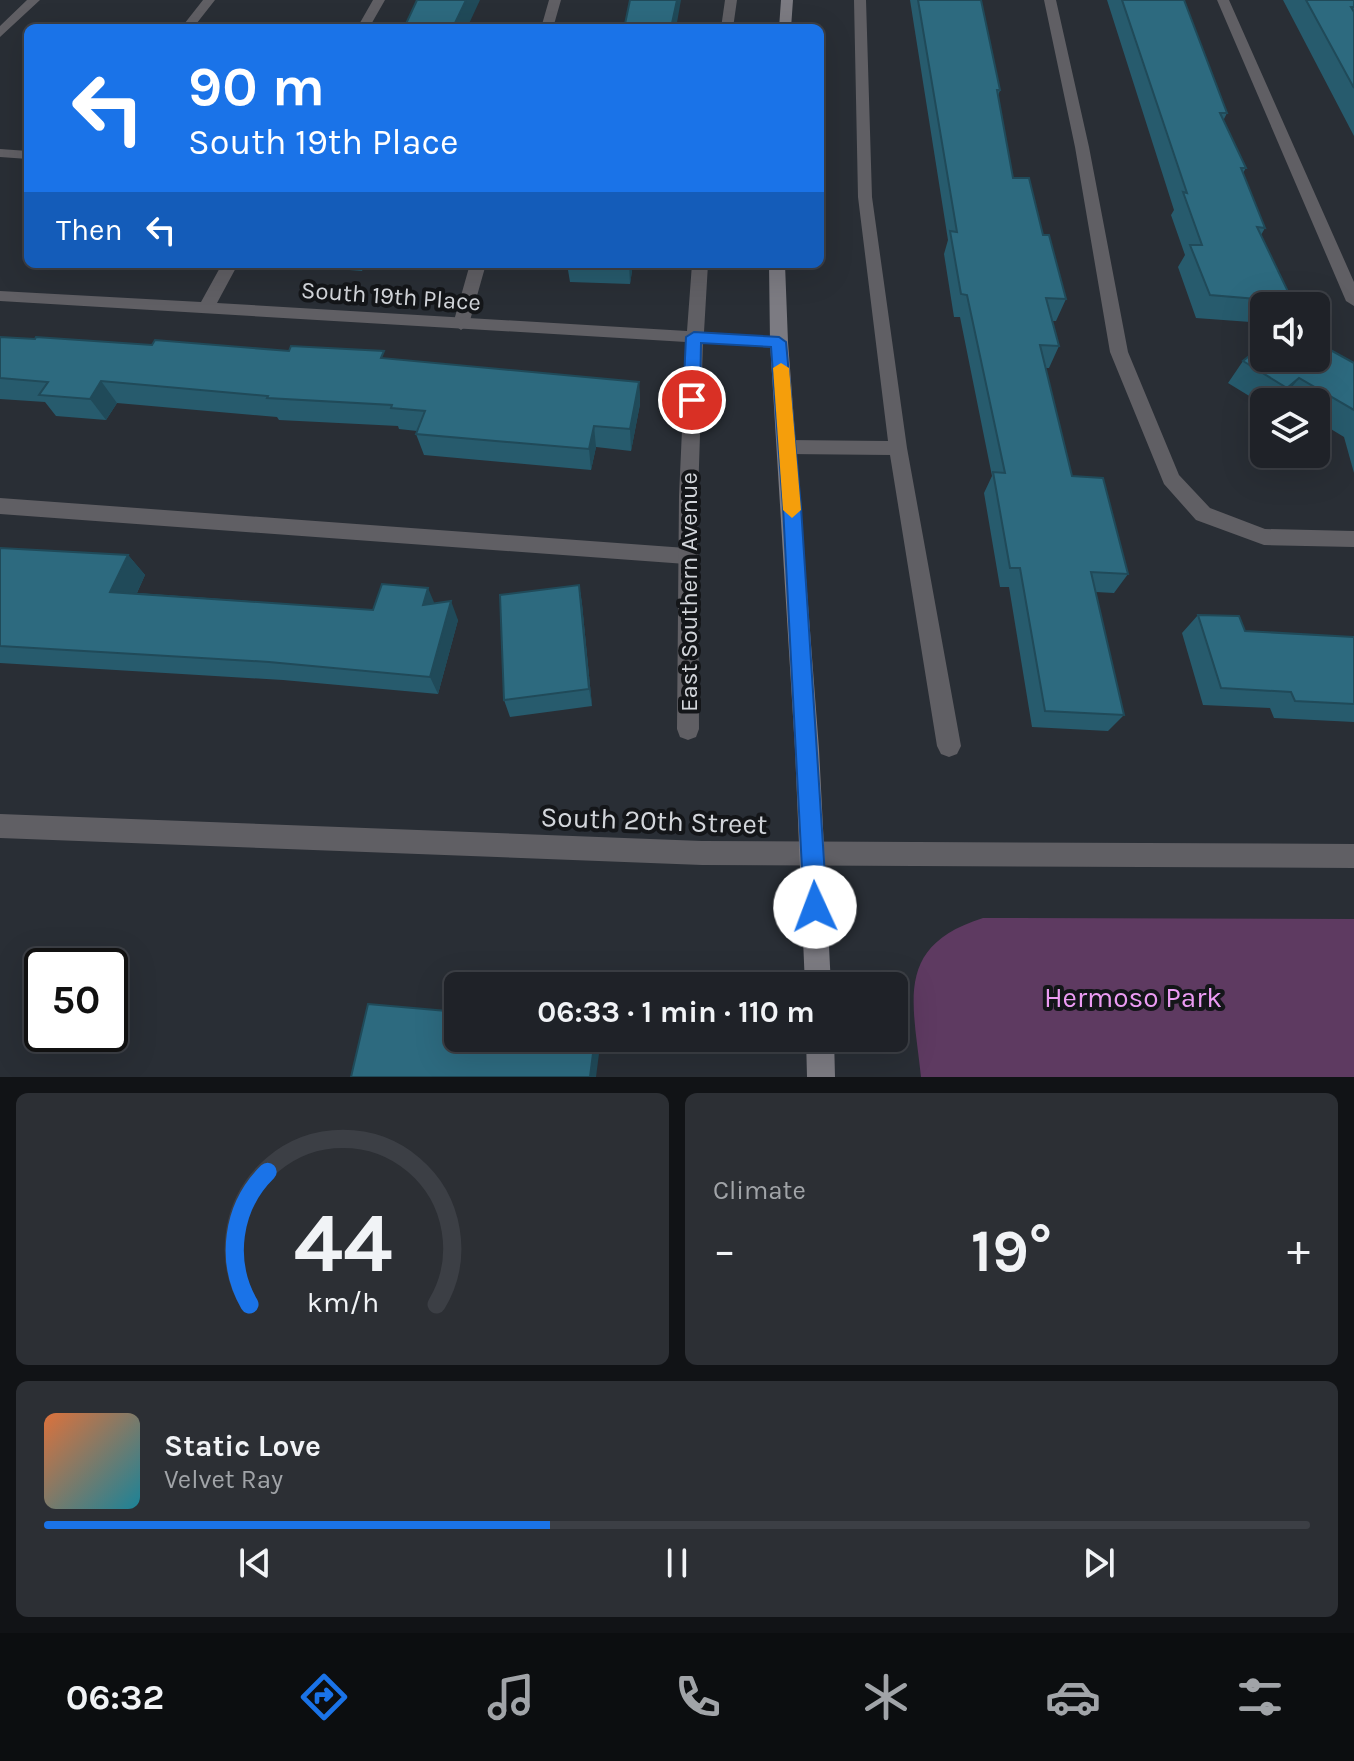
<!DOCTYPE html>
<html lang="en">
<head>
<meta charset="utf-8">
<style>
  body { margin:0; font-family:Karla,sans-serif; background:#2c2f34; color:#f1f3f6; height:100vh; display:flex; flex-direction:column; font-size:30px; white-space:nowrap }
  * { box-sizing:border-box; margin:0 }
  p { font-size:26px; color:#a1a4a8 }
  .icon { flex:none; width:44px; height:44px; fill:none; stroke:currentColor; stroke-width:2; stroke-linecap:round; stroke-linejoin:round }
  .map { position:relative; height:1077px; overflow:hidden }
  .sheet { display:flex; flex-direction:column; gap:16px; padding:16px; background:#111316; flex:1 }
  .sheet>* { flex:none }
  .banner { position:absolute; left:24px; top:24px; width:800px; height:244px; border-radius:12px; box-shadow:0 8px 32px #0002,0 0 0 2px #3c3f45; background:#1a73e8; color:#fff; overflow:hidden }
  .controls { position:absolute; left:1250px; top:292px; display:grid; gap:16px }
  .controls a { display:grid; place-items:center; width:80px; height:80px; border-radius:12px; background:#1f2228; box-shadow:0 8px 32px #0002,0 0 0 2px #3c3f45; font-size:40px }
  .speed { position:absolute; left:24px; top:948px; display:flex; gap:16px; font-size:40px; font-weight:700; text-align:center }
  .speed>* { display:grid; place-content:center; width:104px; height:104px; border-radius:50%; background:#1f2228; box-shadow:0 8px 32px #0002,0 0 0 2px #3c3f45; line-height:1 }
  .speed .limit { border:4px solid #111; border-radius:12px; background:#fff; color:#111 }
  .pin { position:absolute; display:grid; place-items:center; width:68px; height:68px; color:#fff; margin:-34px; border:4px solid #fff; border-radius:50%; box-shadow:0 2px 8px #0007 }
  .me { position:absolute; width:88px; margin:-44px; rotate:358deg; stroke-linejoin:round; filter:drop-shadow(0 0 6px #0008) }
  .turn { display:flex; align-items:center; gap:28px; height:168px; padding:0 32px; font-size:36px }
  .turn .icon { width:104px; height:104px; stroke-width:2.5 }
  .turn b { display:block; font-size:56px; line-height:68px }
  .then { display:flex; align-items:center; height:76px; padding:0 32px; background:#0003; gap:16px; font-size:30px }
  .big { font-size:60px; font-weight:700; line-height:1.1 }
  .sheet .tile { flex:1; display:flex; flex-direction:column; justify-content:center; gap:12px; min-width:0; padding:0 28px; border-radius:12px; background:#2c2f34 }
  .sheet .dial { align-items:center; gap:0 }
  .dial svg { height:208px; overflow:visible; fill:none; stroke:#3c3f45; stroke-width:7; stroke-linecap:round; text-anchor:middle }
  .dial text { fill:#f1f3f6; stroke:none }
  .song { display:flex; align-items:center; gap:24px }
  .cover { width:96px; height:96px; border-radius:12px; background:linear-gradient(135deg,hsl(20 70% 55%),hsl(190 70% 35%)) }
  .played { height:8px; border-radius:4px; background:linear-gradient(90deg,#1a73e8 40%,#3c3f45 40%) }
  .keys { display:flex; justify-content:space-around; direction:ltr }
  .heat { display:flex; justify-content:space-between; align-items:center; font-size:44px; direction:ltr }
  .sheet .tiles { flex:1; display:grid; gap:16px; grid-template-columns:1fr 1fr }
  .tile:last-child { grid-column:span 2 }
  .trip { position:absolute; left:444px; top:972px; width:464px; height:80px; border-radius:12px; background:#1f2228; box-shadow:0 8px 32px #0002,0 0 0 2px #3c3f45; font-weight:700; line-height:80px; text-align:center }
  .tabs { display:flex; height:128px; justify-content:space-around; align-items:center; background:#0c0e10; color:#a1a4a8 }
  .tabs .icon { width:56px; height:56px }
  .tabs .active { color:#1a73e8 }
  .tabs b { font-size:36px; color:#f1f3f6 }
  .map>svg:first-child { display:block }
</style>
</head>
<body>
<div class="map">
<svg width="1354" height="1077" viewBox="0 0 1354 1077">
  <rect width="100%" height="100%" fill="#292e35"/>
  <path fill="#5e3a61" d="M983,918L1354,919V1077H921C913,1001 894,946 983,918Z"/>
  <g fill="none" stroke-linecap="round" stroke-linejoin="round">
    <path fill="#605f64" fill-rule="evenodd" d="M203,0H215L193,28H181Z
      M549,0H561L553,28H541Z
      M1044,0H1056L1089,147L1128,352L1179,475L1210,508L1265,529L1354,531V547L1264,545L1196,520L1164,484L1110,352L1075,147Z
      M0,149L28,151V159L0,157Z
      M470,264H486L469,324L461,330L453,324Z
      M0,498L686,548L693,550L696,556L693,562L686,564L0,514Z"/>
    <path fill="#605f64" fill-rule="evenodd" d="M27,0H40L0,37V26Z
      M373,0H385L369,28H357Z
      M725,0H737L733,28H721Z
      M854,0H866L872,197L907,448L961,746L957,754L949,757L941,754L937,746L890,455L787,454L778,447L787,440L888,441L858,197Z
      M1217,0H1229L1354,282V306L1346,301Z
      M222,264H238L217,303L687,331L692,264H708L704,332L785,338L788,342L779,348L703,343L698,496L699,729L696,737L688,740L680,737L677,729L679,496L686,342L0,301V291L201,302Z
      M0,814L702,841L1354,844V868L702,865L0,838Z"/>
    <path fill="#7c7b82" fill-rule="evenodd" d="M781,0H793L791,28H779Z
      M769,264H785L788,342L819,749L831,986H805L795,749L770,342Z
      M806,1038H834L835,1077H807Z"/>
  </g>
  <path fill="#275b6d" d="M910,0H981L1000,90L998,96L1013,178L1043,235L1066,299L1056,321H1052L1059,346L1049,368H1045L1072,476L1128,574L1114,593L1096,592L1124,715L1108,731L1032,727L1009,587H1000L984,493L992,476L960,317H954L944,254L948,240Z
    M1107,0H1184L1227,113L1223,121L1246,168L1243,173L1265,228L1261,235L1293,302L1290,306H1264V323L1196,318L1178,267L1185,255L1171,215L1174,210Z
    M1283,0H1354V136Z
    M309,264H365L362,271L310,267Z
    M567,264H633L630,284L570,282Z
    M0,337L387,359L639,382L640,404L631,451L596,447L591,470L424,455L416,434L417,431L399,429L398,426L279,420L277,417L117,403L106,420L56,416L45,402L0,399Z
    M1243,361L1354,363V473L1344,437L1316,420V402H1286L1282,400L1280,402H1264V405L1228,383Z
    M0,548L128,555L145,575L137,593L373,610L434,603L458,620L438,694L283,680L0,663Z
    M579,585L582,604L592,706L510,717L504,700Z
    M1198,615L1245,631L1354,637V722L1274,718L1270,708L1203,705L1182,633Z"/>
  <path fill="#204a59" d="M466,0H480L467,28H455L454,25Z
    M677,0H681L676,28H671Z
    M629,264H633L630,284Z
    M1299,378L1282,400L1280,402H1276L1287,388Z
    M101,381L117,403L106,420L90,399Z
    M639,382L640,404L631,451L630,429Z
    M594,426L596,447L591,470L589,449Z
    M128,555L145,575L129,610L110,592Z
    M579,585L582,604L592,706L589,689Z
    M428,588L436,607L423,605Z
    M451,601L458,620L438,694L430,677Z
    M595,1038H601L596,1077H590Z"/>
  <path fill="#2d6a7f" stroke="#204a59" stroke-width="2" d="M417,0H466L454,25L458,26L457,28H404Z
    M630,0H677L671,28H613L614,23L625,24Z
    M918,0H981L1000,90H997L1013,178H1029L1043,235H1049L1066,299L1046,298L1059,346L1040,345L1072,476L1103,478L1128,574L1091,572L1124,715L1045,711L1020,568H1010L993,472L1005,473L967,295L961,294L950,231L957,232Z
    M1122,0H1184L1227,113H1220L1246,168H1241L1265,228L1257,227L1293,302L1210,295L1190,245H1202L1183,192L1187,193Z
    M1306,0H1354V7H1351L1354,12V88Z
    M0,337L35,339L36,337L152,345L155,340L289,351L291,346L384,351L381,358L639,382L630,429L594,426L589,449L416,434L425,411L391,408L392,405L267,398L268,396L101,381L90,399L39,395L48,382L0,378Z
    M1316,342L1354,363V410L1299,378L1287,388L1243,361L1264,344V358H1316Z
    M0,548L128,555L110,592L373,610L382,584L428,588L423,605L451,601L430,677L269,662L0,646Z
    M579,585L589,689L504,700L500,595Z
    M1198,615L1239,616L1245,631L1354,637V704L1295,701L1291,692L1221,688Z
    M368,1004L458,1012V1038H595L590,1077H351Z"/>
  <path fill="#1a73e8" stroke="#114b97" stroke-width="2" d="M694,332L779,337L786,342L801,507L827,907L823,915L815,919L807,915L804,907L783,507L771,347L701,343L700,400L692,406L683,400L686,337Z"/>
  <path fill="#f59e0b" d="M781,363L789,368L801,510L792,518L783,510L773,368Z"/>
  <g text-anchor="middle" stroke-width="8" stroke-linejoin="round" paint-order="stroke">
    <g font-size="24" fill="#d3d6db" stroke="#141619">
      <text transform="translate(391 296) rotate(4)" y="8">South 19th Place</text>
      <text transform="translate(689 592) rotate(-90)" y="8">East Southern Avenue</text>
    </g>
    <g font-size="28" fill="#d3d6db" stroke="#141619">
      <text transform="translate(654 820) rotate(2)" y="10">South 20th Street</text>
    </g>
    <g font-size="28" fill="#ec9bf3" stroke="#141619">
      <text x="1133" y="1007">Hermoso Park</text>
    </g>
  </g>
</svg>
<div class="controls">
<a><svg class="icon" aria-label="sound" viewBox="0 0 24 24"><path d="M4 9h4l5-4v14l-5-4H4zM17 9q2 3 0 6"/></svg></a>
<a><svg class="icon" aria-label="layers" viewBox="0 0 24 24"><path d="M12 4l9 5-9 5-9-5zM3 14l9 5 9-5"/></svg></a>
</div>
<div class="speed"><div class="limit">50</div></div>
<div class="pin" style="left:692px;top:400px;background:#d93025"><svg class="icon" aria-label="arrive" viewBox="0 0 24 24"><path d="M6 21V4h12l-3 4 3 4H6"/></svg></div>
<svg class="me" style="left:815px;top:907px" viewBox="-20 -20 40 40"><circle r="19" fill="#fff"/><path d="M0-13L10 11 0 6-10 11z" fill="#1a73e8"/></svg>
<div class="trip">06:33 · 1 min · 110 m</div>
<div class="banner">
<div class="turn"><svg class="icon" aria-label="left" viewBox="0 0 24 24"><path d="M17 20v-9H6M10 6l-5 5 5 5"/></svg><div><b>90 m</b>South 19th Place</div></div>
<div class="then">Then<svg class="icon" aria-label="left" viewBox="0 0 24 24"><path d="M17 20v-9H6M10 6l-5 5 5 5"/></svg></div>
</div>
</div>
<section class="sheet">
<div class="tiles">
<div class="tile dial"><svg viewBox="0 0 100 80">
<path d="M14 69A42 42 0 1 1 86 69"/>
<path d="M14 69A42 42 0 0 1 21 18" stroke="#1a73e8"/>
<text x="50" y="56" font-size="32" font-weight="700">44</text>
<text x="50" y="72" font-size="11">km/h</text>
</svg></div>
<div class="tile"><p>Climate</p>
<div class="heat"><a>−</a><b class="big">19°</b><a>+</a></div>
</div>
<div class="tile">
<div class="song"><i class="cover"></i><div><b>Static Love</b><p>Velvet Ray</p></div></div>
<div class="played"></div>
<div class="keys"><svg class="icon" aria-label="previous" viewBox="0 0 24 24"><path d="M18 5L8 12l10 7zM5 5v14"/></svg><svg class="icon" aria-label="pause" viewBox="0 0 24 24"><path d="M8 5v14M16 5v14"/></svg><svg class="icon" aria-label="next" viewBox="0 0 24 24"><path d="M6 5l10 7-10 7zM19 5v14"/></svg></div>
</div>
</div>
</section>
<nav class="tabs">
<b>06:32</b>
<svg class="icon active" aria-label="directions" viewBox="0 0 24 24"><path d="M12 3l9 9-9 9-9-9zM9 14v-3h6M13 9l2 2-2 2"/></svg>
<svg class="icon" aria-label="music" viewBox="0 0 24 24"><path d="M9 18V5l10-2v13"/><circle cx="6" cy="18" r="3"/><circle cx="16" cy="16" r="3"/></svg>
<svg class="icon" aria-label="phone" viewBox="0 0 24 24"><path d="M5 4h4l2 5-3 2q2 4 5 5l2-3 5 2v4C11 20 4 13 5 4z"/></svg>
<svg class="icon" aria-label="climate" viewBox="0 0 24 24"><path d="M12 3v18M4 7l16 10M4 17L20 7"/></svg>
<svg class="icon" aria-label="car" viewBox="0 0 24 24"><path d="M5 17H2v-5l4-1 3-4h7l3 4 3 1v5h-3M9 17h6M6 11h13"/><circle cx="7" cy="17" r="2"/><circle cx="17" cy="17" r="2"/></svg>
<svg class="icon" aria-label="filters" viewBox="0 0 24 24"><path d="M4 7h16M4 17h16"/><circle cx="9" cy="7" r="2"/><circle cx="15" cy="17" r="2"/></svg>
</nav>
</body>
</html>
